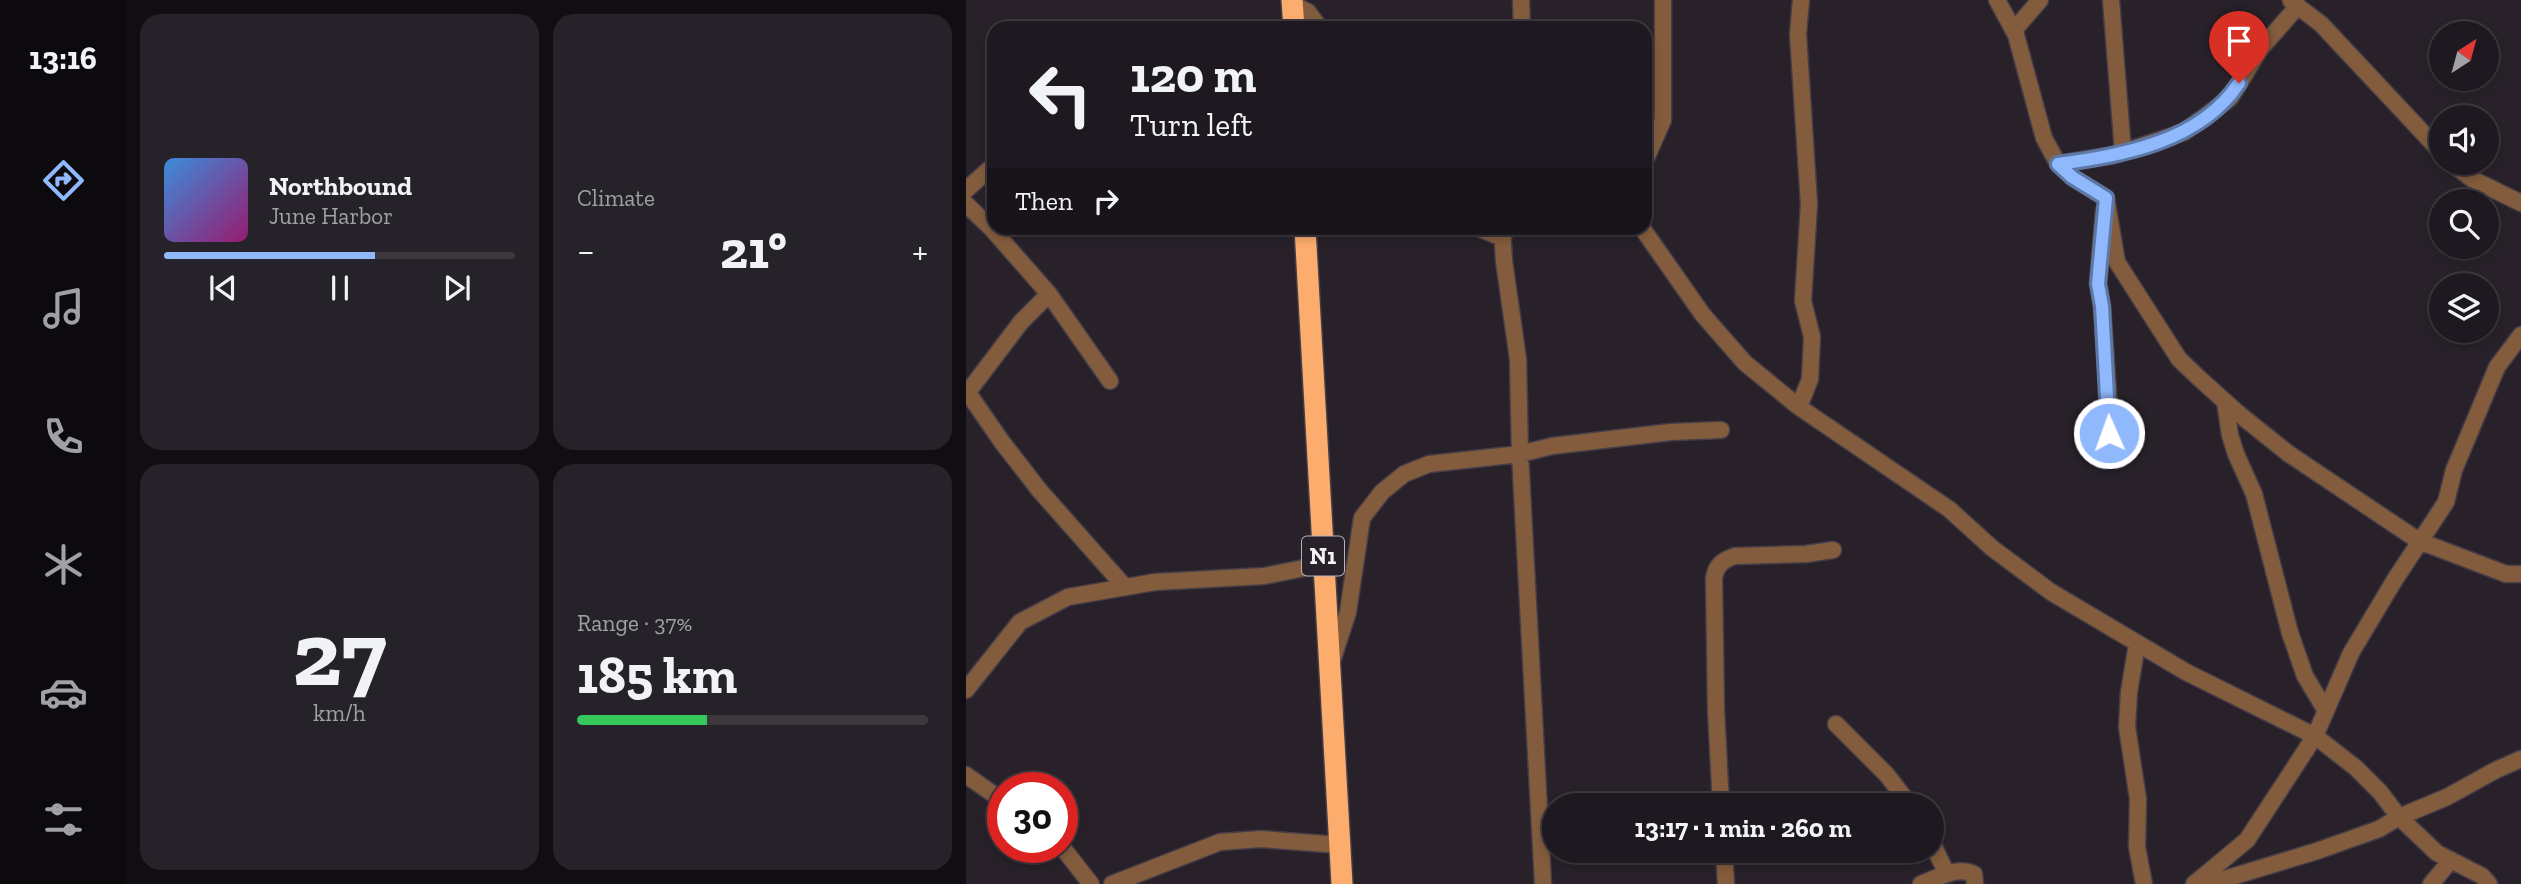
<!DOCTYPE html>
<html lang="en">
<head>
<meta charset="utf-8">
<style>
  body { margin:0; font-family:"Zilla Slab",serif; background:#262229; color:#f1f3f6; height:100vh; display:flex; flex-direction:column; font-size:26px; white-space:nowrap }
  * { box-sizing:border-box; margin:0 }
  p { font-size:23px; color:#a1a0a5 }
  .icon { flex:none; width:38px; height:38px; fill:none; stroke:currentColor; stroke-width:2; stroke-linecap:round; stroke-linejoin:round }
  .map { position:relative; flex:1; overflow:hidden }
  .sheet { display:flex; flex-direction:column; gap:14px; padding:14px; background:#100e12; width:840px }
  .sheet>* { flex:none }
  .top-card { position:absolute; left:21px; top:21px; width:665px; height:214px; border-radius:21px; box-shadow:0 4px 10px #0003,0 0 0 2px #3c383e; background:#1e1920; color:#f1f3f6; overflow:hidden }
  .needle { width:46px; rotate:36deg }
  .buttons { position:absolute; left:1463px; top:21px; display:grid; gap:14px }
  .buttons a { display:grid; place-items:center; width:70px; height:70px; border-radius:50%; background:#1e1920; box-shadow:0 4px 10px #0003,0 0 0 2px #3c383e; font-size:35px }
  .speed { position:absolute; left:21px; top:772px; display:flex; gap:14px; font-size:35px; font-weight:700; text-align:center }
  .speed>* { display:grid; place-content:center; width:91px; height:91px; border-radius:50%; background:#1e1920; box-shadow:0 4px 10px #0003,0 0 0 2px #3c383e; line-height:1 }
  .speed .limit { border:10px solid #d22; background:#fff; color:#111 }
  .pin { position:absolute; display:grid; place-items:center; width:60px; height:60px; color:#fff; margin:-72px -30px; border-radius:50% 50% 50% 0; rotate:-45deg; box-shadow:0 0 7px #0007 }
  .pin .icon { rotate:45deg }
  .me { position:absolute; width:77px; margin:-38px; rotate:358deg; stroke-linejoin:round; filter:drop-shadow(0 0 5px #0008) }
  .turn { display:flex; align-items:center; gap:24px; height:147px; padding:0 28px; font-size:32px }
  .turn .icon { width:91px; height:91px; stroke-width:2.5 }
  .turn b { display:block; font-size:49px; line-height:60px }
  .then { display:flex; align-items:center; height:66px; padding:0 28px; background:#0003; gap:14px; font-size:26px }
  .big { font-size:52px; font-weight:800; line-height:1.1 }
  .sheet .tile { flex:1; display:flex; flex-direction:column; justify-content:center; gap:10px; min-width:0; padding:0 24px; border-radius:21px; background:#262229 }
  .sheet .dial { align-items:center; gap:0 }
  .dial b { font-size:91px; line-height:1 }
  .song { display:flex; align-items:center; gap:21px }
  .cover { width:84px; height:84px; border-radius:10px; background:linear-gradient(135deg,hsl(210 70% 55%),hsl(320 70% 35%)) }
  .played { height:7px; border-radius:4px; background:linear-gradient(90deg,#8fb8fd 60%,#3c383e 60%) }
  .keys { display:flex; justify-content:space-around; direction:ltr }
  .heat { display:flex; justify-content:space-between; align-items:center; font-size:38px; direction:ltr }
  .charge { height:10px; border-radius:5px; background:linear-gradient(90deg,#34c759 37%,#3c383e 0) }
  .sheet .tiles { flex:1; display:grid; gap:14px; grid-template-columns:repeat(2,1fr) }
  .trip { position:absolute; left:576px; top:793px; width:402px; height:70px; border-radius:35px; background:#1e1920; box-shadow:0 4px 10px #0003,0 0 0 2px #3c383e; font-weight:800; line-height:70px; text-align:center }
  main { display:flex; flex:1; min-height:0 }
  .tab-bar { display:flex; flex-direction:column; width:126px; justify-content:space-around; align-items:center; background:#0c0a0d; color:#a1a0a5 }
  .tab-bar .icon { width:49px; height:49px }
  .tab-bar .active { color:#8fb8fd }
  .tab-bar b { font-size:32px; color:#f1f3f6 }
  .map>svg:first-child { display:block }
</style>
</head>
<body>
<main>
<nav class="tab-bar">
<b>13:16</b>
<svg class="icon active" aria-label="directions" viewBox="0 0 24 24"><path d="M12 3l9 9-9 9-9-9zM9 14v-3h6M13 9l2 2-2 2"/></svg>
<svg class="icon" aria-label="music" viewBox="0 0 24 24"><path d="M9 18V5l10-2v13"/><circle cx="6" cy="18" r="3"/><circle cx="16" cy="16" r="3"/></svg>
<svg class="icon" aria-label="phone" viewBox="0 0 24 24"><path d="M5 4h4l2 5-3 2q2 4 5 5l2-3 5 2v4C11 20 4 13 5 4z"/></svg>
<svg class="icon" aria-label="climate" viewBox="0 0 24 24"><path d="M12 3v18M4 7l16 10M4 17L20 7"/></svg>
<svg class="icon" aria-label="car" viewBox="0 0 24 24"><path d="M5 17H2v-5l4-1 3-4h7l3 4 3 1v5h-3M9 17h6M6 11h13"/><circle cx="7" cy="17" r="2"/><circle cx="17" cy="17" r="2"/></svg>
<svg class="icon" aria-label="filters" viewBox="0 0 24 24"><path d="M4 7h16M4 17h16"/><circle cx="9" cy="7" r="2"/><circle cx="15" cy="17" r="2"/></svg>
</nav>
<section class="sheet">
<div class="tiles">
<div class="tile">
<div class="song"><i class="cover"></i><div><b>Northbound</b><p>June Harbor</p></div></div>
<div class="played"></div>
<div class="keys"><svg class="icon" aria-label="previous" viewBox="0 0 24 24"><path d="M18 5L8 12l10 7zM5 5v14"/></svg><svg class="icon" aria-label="pause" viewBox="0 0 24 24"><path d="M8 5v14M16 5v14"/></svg><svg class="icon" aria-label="next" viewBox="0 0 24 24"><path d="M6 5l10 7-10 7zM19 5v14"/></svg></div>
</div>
<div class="tile"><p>Climate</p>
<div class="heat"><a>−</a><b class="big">21°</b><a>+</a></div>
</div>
<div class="tile dial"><b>27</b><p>km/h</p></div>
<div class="tile"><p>Range · 37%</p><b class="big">185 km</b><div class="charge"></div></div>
</div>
</section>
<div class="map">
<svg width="1555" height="884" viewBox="0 0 1555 884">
  <rect width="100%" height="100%" fill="#28212a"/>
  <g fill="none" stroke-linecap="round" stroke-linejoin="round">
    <g stroke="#453e47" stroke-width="19">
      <path id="minor" d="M555,0L556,28
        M1031,0L1050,35L1078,138L1092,164L1106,177L1140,198L1151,262L1213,359L1234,379L1273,414L1323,454L1453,541L1540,574H1555
        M1145,0L1157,152
        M1325,1L1355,24L1475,152
        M326,4L342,12L354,28
        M1048,30L1074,0
        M679,161L697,120V0
        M1485,163L1506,179L1555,203
        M1092,164L1148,155L1218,132L1264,98L1295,48L1332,6
        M0,190L28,165
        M0,204L26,229L83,294L144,381
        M1138,211L1132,283L1136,306L1146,450
        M512,228L537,238
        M536,228L538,261L552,359L554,454L577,884
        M676,228L737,315L779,363L833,407L983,509L1026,548L1085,592L1220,672L1349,736L1390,768L1414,792L1433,817L1471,853L1516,876L1523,884
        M0,390L36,442L74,491L159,587
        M2,392L55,322L83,294
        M1259,402L1264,435L1270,454L1288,494L1324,633L1339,676L1360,711
        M833,407L844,379L846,337L837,301L843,204L832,34L835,0
        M1171,644L1163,692L1161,727L1172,799L1171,847L1178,884
        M366,661L382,612L396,518L416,492L438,474L463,464L554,454L586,446L705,432L755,430
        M0,690L54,622L102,597L189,582L298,576L358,564
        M870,724L921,775L944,805
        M0,775L37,801
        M755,805L750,710L748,578C750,565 757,560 769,556L840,554L867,550
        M966,843L981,874
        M96,847L125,884
        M758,850L760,884
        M146,884L254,842L295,839L374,845
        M955,884C971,878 991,866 1008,874L1009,884
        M1228,884L1281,840L1349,736L1385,653L1428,581L1480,502L1488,470L1531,367L1555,335
        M1242,884L1351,851L1413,829L1433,817L1481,797L1530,770L1555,759
        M1465,884L1485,860"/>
    </g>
    <g stroke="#453e47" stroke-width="24">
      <path id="highway" d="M326,0L328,28
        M339,228L376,884"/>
    </g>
    <use href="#minor" stroke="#835c3d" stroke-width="16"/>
    <use href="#highway" stroke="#fcad6e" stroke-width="21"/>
  </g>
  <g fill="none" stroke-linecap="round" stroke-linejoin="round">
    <g stroke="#5d78a4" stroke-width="18">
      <path id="route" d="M1143,433L1136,306L1132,284L1140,198L1106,177L1092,164C1157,155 1234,142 1273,83"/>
    </g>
    <use href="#route" stroke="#8fb8fd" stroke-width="12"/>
  </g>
  <g text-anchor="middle" stroke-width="7" stroke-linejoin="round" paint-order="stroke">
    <rect fill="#28212a" stroke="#b8b3ba" stroke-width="2" x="336" y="536.5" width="42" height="39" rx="5"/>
    <g font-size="23" font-weight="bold" fill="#f6f1f7">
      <text x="357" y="564">N1</text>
    </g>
  </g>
</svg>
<div class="buttons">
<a><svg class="needle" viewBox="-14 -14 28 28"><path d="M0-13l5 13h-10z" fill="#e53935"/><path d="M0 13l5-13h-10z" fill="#a1a0a5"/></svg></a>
<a><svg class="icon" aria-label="sound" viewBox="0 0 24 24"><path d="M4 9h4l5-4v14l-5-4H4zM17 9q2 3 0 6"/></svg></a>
<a><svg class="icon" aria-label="search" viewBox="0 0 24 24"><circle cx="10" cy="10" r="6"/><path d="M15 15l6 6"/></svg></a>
<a><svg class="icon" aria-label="layers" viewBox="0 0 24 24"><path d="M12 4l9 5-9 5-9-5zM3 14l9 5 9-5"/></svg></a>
</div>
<div class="speed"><div class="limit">30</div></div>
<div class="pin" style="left:1273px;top:83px;background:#d93025"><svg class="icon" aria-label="arrive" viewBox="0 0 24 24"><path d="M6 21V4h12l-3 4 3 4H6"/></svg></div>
<svg class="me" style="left:1143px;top:433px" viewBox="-20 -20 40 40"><circle r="17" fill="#8fb8fd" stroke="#fff" stroke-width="3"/><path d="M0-11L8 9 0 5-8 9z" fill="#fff"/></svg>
<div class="trip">13:17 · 1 min · 260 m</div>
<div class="top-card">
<div class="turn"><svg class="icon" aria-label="left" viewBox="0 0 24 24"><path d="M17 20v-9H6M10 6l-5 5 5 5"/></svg><div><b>120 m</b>Turn left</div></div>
<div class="then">Then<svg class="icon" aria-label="right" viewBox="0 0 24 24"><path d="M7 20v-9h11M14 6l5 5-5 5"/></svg></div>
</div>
</div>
</main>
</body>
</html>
